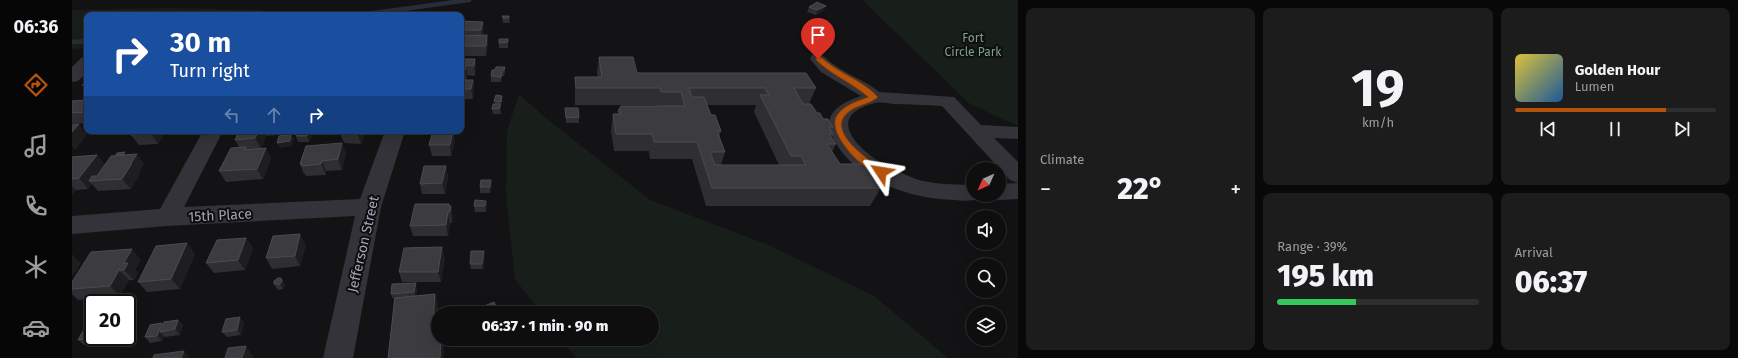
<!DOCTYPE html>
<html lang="en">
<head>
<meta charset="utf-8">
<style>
  body { margin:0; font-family:"Fira Sans",sans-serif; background:#1c1c1d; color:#f1f3f6; height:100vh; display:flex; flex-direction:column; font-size:15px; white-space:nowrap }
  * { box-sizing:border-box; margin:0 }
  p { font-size:13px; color:#9b9c9e }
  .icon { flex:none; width:22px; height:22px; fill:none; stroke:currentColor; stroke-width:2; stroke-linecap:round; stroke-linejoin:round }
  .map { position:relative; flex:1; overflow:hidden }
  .side { display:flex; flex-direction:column; gap:8px; padding:8px; background:#080808; width:720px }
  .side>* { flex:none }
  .top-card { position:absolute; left:12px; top:12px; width:380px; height:122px; border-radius:8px; box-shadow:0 4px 16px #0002,0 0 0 1px #2e2e2f; background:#1a4fa0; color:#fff; overflow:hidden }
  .needle { width:26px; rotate:225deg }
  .controls { position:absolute; left:894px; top:162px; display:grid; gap:8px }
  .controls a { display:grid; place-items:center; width:40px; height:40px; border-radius:50%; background:#0e0e0f; box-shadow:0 4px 16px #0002,0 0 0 1px #2e2e2f; font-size:20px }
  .speed { position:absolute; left:12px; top:294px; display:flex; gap:8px; font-size:20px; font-weight:700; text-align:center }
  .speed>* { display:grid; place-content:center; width:52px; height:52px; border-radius:50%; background:#0e0e0f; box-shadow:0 4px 16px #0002,0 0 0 1px #2e2e2f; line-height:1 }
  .speed .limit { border:2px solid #111; border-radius:6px; background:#fff; color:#111 }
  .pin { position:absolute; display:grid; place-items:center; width:34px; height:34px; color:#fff; margin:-41px -17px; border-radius:50% 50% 50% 0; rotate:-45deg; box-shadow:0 0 4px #0007 }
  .pin .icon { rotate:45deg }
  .me { position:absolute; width:44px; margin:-22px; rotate:303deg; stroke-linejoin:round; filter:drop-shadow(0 0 3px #0008) }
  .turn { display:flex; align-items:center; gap:14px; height:84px; padding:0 20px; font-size:18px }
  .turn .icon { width:52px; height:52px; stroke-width:2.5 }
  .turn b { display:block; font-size:28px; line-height:34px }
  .lanes { display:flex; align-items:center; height:38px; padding:0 20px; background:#0003; justify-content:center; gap:20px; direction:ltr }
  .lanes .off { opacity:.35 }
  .big { font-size:30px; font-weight:800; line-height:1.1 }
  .side .card { flex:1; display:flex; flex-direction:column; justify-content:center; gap:6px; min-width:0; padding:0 14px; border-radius:8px; background:#1c1c1d }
  .side .dial { align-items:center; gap:0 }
  .dial b { font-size:52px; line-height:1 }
  .song { display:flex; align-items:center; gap:12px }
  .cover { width:48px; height:48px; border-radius:6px; background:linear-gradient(135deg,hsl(50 70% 55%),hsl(210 70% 35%)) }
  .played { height:4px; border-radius:2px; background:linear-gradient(90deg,#b45309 75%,#2e2e2f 75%) }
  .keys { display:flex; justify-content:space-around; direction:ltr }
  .heat { display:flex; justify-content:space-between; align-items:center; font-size:22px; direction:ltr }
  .charge { height:6px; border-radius:3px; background:linear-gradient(90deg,#34c759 39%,#2e2e2f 0) }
  .side .tiles { flex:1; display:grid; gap:8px; grid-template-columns:repeat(3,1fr) }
  .card:first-child { grid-row:span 2 }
  .trip { position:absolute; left:359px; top:306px; width:228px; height:40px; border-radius:20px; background:#0e0e0f; box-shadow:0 4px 16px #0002,0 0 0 1px #2e2e2f; font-weight:800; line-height:40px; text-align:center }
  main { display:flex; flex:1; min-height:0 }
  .tabs { display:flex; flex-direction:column; width:72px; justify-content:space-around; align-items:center; background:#060606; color:#9b9c9e }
  .tabs .icon { width:28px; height:28px }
  .tabs .selected { color:#b45309 }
  .tabs b { font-size:18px; color:#f1f3f6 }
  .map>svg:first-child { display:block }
</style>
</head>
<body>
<main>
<nav class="tabs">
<b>06:36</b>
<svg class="icon selected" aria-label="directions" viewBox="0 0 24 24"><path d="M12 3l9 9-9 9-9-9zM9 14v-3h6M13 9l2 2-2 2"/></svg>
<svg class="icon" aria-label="music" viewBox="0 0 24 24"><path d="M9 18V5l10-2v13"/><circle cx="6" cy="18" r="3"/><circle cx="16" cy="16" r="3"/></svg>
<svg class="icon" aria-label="phone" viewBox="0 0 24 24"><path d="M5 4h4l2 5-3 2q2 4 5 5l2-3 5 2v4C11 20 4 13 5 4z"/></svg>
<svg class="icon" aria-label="climate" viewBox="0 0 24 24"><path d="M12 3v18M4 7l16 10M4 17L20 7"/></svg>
<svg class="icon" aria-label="car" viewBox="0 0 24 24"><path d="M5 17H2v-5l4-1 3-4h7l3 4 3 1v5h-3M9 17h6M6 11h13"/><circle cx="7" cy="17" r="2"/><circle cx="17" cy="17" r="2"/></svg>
</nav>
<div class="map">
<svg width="946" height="358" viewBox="0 0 946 358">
  <rect width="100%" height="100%" fill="#131214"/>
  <path fill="#181f1b" d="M790,0H946V126L898,104Z
    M98,8L189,10L192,15H15V48L0,49V10Z
    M447,94L474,118L578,200L699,246L802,296L876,358H504L489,339H580V313H469L443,279L434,195L435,131Z"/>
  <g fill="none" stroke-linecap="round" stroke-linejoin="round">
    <path stroke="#282d38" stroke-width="4.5" d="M287,15L397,0
      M0,42L15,41"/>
    <path fill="#343339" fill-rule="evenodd" d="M746,54C753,56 755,60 761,64C775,75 793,80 807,92L882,97L909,125L946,127V139L922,138L946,162V183L938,180L870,106C853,105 837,104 821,104C816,103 808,102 803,103C755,115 781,145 808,162C819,169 832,174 844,179C862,185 882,184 901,185V195H911L909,199C900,201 891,201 882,200C838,199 782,180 761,138C749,114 768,103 789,96L749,72L738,59L740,55Z
      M15,57V72L6,81L0,82V67L9,58Z
      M131,131H151L112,207L288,199L313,131H333L309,207L281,358H251L283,216L95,226L0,234V216L88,209Z
      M946,183V199L927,200L919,198L917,195H927V184Z"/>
  </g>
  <path fill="#2f2e32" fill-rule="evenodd" d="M754,6L752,10L744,15L735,12L737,7Z
    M430,16L437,18L438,23H431Z
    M389,21L412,31L411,35H415L416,45L414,56H389Z
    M436,39V48H427V43Z
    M527,57L565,73L744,88L737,104L745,113L761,127L759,131L761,134L759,137L764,144L760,152L768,164L809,188L798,206H634L620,159H578L577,151H542L539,131L541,114H546V111L585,106V105H503V77H526L525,73ZM635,105H684L682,112L707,165H649L653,152L647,138L649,131L639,115Z
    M389,59H403L404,69L403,76L395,75L394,80H401L402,90L401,99H389Z
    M433,67V72L432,76H430L429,82H419V76L423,70Z
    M430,96V101L429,107H428L429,114H421L420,109L423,104L422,101Z
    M15,100V123L0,124V101Z
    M493,108L507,117V123H494Z
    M29,131H41L40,132L31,133Z
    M94,131L86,144L67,145L59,135Z
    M167,131H205L204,135L194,136L189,149L194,148L199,159L191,179L154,182L147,171L167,147L163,140Z
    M226,131H240L241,135L237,142H226L224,136L226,132Z
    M253,131H293L294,132L289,144L272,143L268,133L269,132Z
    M383,140L379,156H360L357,145Z
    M270,143L274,153L270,170L254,171V175L234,176L233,174H232L228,164Z
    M25,155L33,165L55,155L72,164L67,172L68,174L59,189L26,191L20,184L16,189L4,190L0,195V157Z
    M374,166L376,177L373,194H350L348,184Z
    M420,186L418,193H408V187Z
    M414,201L415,206L414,212H403L402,206Z
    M378,206L381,217L380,223H378L376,236H341L338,226Z
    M174,238L181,248L173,270L142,273L134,263Z
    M115,243L123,254L108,289L75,292L66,282Z
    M234,245L228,266L200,269L194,258Z
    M413,257L411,269H399L398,264Z
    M373,258L369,282H330L327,272Z
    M69,260L63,270L66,273L62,280H57L48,296L6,300L0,294V282Z
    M209,278L213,286L211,289L206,290L202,284Z
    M345,288L344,296L363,294L366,304L365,326L366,339H372L371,358H316L322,299H321L319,294Z
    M106,320L111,325L108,335L93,337L92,336L90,341L78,343L73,337L90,323L91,324Z
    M172,322L169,335L155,337L150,332Z
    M21,330L26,344L12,345L6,340Z"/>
  <path fill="#1e1d20" d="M754,6L752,10L744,15L745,10Z
    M411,22L412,31L410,40L409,30Z
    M415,35L416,45L414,56V46Z
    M403,59L404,69L403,76L402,66Z
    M394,65L395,75L394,80L393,70Z
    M430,70V76L429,82V77Z
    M401,80L402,90L401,99L399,89Z
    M10,85H15V92Z
    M430,96V101L429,107V102Z
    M7,124L15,135L3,150L0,146V132Z
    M81,131H94L86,144L79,133Z
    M187,131H192L194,136L189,149L183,138Z
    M202,131H205L204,135Z
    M238,131H240L241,135L237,142L235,136Z
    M286,131H293L294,132L289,144L285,133Z
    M381,131L383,140L379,156L378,145Z
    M219,134L222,139L220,146L208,148L205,143Z
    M270,143L274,153L270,170L266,159Z
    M194,148L199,159L191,179L185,169Z
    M65,154L72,164L67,172L68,174L59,189L50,179L59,163Z
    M25,155L33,165L23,180L17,181L20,184L16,189L7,178Z
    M250,161L254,171V175L249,164Z
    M374,166L376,177L373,194L370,183Z
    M419,180L420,186L418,193V187Z
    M0,186L4,190L0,195Z
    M414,201L415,206L414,212L413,206Z
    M377,204L379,211V206L381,217L380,223L377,206Z
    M376,212L378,223L376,236L374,225Z
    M228,234L234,245L228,266L223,256Z
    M174,238L181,248L173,270L166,260Z
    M115,243L123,254L108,289L99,279Z
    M370,247L373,258L369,282L366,272Z
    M60,249L69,260L63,270L66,273L62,280L52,270V263Z
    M412,251L413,257L411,269L410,264Z
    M0,254L9,263L0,277Z
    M47,270L57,280L48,296L38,286Z
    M209,278L213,286L211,289L208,284Z
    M344,283L345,288L344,298L342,292Z
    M363,294L366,304L364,336L361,326Z
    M168,317L172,322L169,335L165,330Z
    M106,320L111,325L108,335L103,329Z
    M90,323L95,329L88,332L92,336L90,341L85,336Z
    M21,337H30L26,344L20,338Z
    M369,339H372L371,358H368Z
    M174,346L181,356V358H170Z
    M112,351L118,358H109Z"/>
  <path fill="#3b3b40" stroke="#4c4b52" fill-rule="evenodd" d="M745,2L754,6L745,10L737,7Z
    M430,16H437V18H431Z
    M389,21L411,22L409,30H389Z
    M415,35L414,46H389V36Z
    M427,39H436V42L427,43Z
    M527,57H561L565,73H734L744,88H722L731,104H739L745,113H748L751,119H756L761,127H757L761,134H757L764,144H755L768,164H794L809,188H640L625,142H582L580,134H544L541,114H549L546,111L549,106H613L609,92H589L588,88H504L503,77H530ZM617,88H693L697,95H688L719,156H729L734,165H643L638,152H653L645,131H649L643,115H639L632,97H620Z
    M389,59H403L402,66L394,65L393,70H389Z
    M424,67H433L432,70H430L429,77L419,76L420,70H423Z
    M389,77H392L391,80H401L399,89H389Z
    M15,80V85H10Z
    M424,95L430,96L429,102L422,101Z
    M15,100V112L0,113V101Z
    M421,104H428V108L420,109Z
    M493,108H506L507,117L494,118Z
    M7,124L0,132V125Z
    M62,131H81L79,133L59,135Z
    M167,131H187L183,138L163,140Z
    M227,131H238L235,136H224Z
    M269,131H286L285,133H268Z
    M361,131H381L378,145H357Z
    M219,134L218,141L205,143L207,136Z
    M270,143L266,159L250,161L249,164L230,166V164H228L234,146Z
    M174,147L173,150L194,148L185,169L147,171L159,148Z
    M53,152L51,155H44L45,153Z
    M65,154L59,163H60L50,179L17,181L20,176H25L39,156Z
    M25,155L7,178L0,179V157Z
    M352,166H374L370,183L348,184Z
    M409,180H419L418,187H408Z
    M403,200L414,201L413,206H402Z
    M343,204H377V206H379L378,212H376L374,225L338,226Z
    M228,234L223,256L194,258L201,236Z
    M174,238L166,260L134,263L145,240Z
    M115,243L99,279L66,282L84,246Z
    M370,247L366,272H327L332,248Z
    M60,249L52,263H56L52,270H47L38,286L0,289V282L19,252Z
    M399,251H412L410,264H398Z
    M206,278H209L210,281L208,284H202V281Z
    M344,283L342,292L319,294L320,284Z
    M363,294L361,326H366V339H369L368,358H316L323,298Z
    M422,302L427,313H413L410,307Z
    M168,317L165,330L150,332L154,319Z
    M106,320L103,329L88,332L92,322Z
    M90,323L85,336L73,337L78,325Z
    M21,330V337L20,338L6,340L11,331Z
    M174,346L170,358H153L156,348Z
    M112,351L109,358H81L82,355Z"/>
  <path fill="#b45309" stroke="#753606" d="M744,57H749C766,73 791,80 806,97C799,104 786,105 778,111C751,130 797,160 812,170L813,172L812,174C797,178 752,133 765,115C772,105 785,101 796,97C780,83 759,75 744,60Z"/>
  <g text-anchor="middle" stroke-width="4" stroke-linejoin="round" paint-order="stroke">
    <g font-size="12" fill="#7aa185" stroke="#0e0d0f">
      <text x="901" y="42">Fort<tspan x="901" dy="14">Circle Park</tspan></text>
    </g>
    <g font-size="14" fill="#a3a5b5" stroke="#0e0d0f">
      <text transform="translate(148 215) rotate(-3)" y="5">15th Place</text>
      <text transform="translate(291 244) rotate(-77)" y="5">Jefferson Street</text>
    </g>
  </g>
</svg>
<div class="controls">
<a><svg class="needle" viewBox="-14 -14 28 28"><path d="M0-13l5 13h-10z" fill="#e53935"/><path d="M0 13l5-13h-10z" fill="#9b9c9e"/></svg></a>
<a><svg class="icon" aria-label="sound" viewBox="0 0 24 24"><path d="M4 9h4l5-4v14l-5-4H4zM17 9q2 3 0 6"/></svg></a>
<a><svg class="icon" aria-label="search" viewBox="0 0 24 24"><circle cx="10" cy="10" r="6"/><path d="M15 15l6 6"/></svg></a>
<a><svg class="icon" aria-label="layers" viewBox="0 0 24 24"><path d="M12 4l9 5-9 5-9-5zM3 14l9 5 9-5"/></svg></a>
</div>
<div class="speed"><div class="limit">20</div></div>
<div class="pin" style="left:746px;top:59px;background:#d93025"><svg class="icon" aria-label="arrive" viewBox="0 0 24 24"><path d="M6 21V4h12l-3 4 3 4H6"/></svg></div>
<svg class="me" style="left:809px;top:172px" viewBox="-20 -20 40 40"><path d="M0-17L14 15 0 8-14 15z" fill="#b45309" stroke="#fff" stroke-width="4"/></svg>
<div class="trip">06:37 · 1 min · 90 m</div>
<div class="top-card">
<div class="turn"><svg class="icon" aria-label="right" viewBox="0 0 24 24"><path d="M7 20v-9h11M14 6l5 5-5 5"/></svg><div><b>30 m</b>Turn right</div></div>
<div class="lanes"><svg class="icon off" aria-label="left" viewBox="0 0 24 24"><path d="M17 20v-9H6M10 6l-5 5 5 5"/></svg><svg class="icon off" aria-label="ahead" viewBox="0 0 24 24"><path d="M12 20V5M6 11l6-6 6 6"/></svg><svg class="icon" aria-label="right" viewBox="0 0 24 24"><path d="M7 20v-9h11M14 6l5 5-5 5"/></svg></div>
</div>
</div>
<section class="side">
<div class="tiles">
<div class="card"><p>Climate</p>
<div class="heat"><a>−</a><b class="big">22°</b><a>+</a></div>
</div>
<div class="card dial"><b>19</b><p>km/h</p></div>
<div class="card">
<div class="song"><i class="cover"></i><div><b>Golden Hour</b><p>Lumen</p></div></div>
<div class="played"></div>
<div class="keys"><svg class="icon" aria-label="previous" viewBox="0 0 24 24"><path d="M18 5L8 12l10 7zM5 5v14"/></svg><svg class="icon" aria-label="pause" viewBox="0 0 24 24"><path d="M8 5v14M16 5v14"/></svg><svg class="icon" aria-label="next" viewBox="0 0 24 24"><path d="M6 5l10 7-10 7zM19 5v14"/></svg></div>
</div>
<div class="card"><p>Range · 39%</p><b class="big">195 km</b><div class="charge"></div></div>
<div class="card"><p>Arrival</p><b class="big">06:37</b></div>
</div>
</section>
</main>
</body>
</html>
